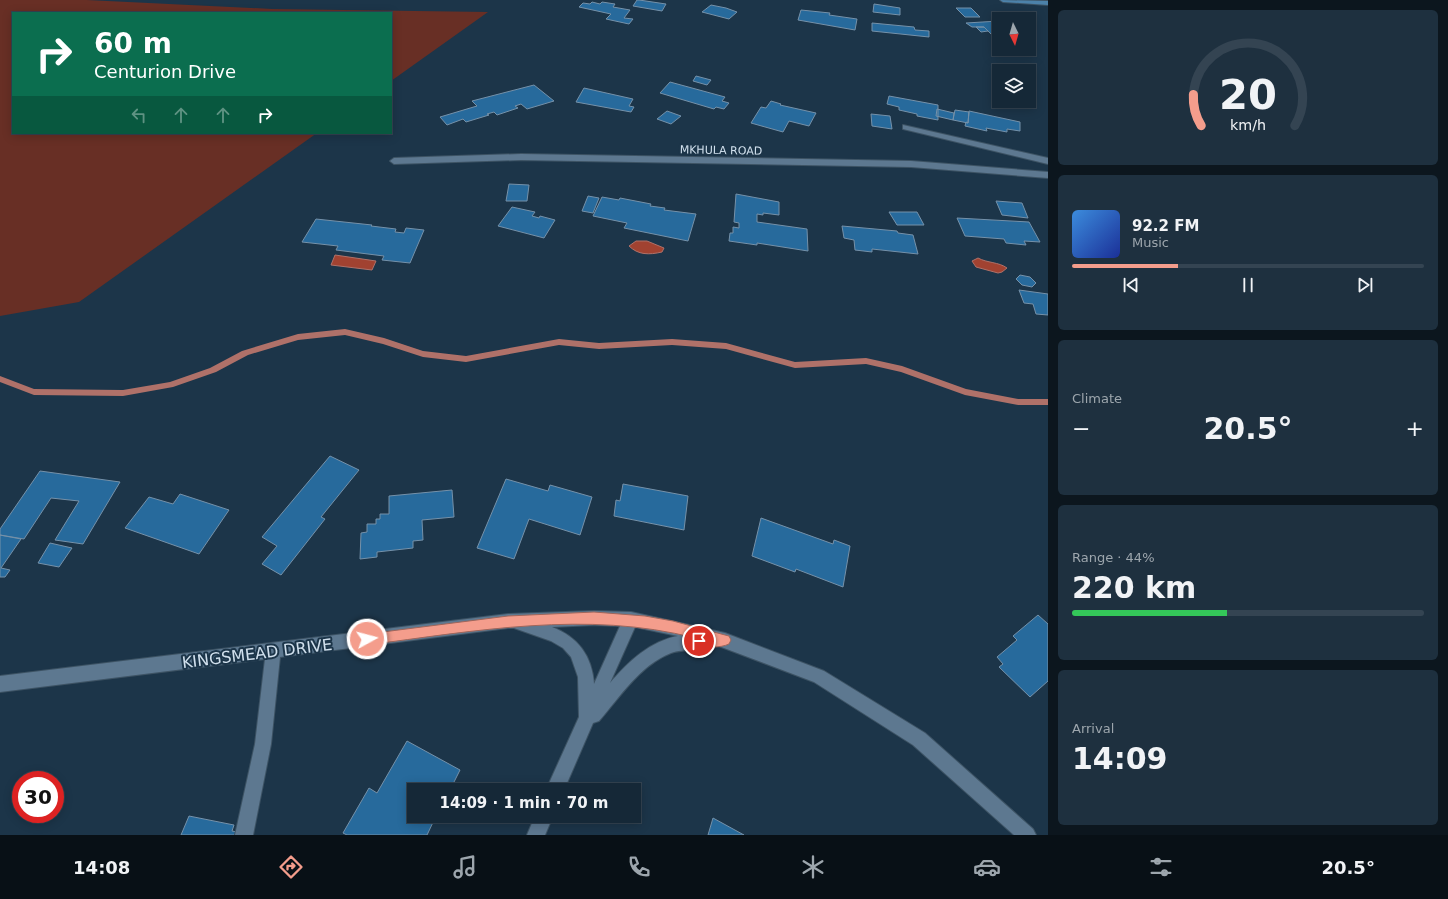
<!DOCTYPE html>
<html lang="en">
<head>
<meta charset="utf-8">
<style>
  body { margin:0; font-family:"DejaVu Sans",sans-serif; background:#1e303f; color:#f1f3f6; height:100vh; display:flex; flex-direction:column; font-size:15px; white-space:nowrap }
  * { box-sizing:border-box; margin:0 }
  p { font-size:13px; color:#9da6ad }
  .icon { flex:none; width:22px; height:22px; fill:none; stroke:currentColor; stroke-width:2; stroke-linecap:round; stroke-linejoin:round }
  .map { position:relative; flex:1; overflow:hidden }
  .drawer { display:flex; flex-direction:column; gap:10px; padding:10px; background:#0c161e; width:400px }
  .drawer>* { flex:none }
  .top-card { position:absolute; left:12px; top:12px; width:380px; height:122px; border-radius:0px; box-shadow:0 2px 10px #0003,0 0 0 1px #344452; background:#0b6e4f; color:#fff; overflow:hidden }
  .needle { width:26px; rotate:175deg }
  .tools { position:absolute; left:992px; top:12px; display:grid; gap:8px }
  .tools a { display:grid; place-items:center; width:44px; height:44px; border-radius:0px; background:#152837; box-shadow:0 2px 10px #0003,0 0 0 1px #344452; font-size:20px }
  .speed { position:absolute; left:12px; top:771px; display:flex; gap:8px; font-size:20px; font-weight:700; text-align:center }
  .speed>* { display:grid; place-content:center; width:52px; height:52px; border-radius:50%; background:#152837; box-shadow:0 2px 10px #0003,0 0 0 1px #344452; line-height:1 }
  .speed .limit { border:6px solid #d22; background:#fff; color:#111 }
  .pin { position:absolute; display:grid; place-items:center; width:34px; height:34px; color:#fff; margin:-17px; border:2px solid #fff; border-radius:50%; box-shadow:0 1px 4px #0007 }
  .me { position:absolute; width:44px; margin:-22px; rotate:83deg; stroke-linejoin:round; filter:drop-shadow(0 0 3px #0008) }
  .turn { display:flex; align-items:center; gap:14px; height:84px; padding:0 16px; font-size:18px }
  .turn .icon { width:52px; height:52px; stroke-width:2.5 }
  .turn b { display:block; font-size:28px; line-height:34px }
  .lanes { display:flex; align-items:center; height:38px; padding:0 16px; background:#0003; justify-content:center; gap:20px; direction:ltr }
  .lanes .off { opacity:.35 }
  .big { font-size:30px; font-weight:800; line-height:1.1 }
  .drawer .card { flex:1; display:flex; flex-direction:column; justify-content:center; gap:6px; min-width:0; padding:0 14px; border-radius:6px; background:#1e303f }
  .drawer .dial { align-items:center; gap:0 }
  .dial svg { height:104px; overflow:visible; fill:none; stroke:#344452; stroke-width:7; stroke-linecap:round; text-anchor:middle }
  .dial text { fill:#f1f3f6; stroke:none }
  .song { display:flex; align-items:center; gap:12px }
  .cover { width:48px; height:48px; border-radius:6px; background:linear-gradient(135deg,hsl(210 70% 55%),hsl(230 70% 35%)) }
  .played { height:4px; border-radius:2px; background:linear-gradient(90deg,#f49d8c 30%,#344452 30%) }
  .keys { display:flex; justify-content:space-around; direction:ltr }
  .heat { display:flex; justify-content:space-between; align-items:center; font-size:22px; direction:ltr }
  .charge { height:6px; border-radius:3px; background:linear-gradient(90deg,#34c759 44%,#344452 0) }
  .trip { position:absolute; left:407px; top:783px; width:234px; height:40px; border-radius:0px; background:#152837; box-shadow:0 2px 10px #0003,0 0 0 1px #344452; font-weight:800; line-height:40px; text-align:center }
  .menu { display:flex; height:64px; justify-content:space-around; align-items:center; background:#081016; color:#9da6ad }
  .menu .icon { width:28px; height:28px }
  .menu .on { color:#f49d8c }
  .menu b { font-size:18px; color:#f1f3f6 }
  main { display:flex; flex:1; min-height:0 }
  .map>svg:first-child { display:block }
</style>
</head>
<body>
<main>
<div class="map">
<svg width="1048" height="835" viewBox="0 0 1048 835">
  <rect width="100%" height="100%" fill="#1c3549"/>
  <path fill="#682f25" d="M0,0H87L272,9L488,12L391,81V13H13V133H317L79,302L0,316Z"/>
  <path fill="#a14231" stroke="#af7169" d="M636,241H647L664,248L662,252C649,255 638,255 629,246Z
    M335,255L376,261L372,270L331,265Z
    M978,258C987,263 999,262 1007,268L1002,272L998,273L976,267L972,261Z"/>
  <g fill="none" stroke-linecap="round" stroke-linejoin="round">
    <path fill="#af7169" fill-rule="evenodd" d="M345,329L384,338L423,351L466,356L559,339L599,343L672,339L726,343L795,362L866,358L902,366L966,389L1018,399H1048V405H1018L965,395L901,372L866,364L795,368L726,349L672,345L599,349L559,345L466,362L423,357L383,344L345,335L298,340L248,355L216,372L173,387L123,396L34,395L0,382V376L34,389L123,390L170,382L210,368L242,351L298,334Z"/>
  </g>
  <path fill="#276a9c" stroke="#7591a9" d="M637,0H639L666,4L662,11L633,6Z
    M592,2L600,4L602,2L615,4L613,7L630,10L624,18L633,19L629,24L606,19L611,14L579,7L583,3L590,4Z
    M874,4L900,8V15L873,12Z
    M711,5L726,8L737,12L729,19L702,12Z
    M956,8H971L980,17H965Z
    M801,10L830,13L829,15L857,19L855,30L798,20Z
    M999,21V34H991L984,27H972L966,23Z
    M872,23L914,27L915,30L929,31V37L872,31Z
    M976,27H984L988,31L981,32Z
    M696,76L711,80L707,85L693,81Z
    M670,82L725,97L722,101L729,103L724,109L716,107L714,109L660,93Z
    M534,85L554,101L527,109L521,104L515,106L518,108L497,115L494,112L487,114L489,115L466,122L463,119L447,125L440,117L477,106L472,101Z
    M584,88L633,99L629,106L634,107L631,112L576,102Z
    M889,96L938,105V120L917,116V114L899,110V107L887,104Z
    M771,101L781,104L780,105L816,113L809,126L789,121L783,132L751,123L761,107L766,108Z
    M937,109L954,113L953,120L936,116Z
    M955,110L969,112L968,123L953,120Z
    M667,111L681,116L671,124L657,119Z
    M969,111L1020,122V131L1007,129V132L986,128L987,131L965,126L966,122L968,123Z
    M871,114L890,116L892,129L872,126Z
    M509,184L529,185L527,201H506Z
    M736,194L779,202V215L763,213V215L757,214V222L807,229L808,251L757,243V245L729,241L730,233H733V227L739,228V223L734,222Z
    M588,196L599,198L593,213L582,211Z
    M602,197L619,200L620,198L651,204L650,206L665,208L664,210L696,214L688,241L624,228L627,223L593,216Z
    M996,201L1022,203L1028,218L1002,215Z
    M512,207L535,212L532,216L539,218L540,216L555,220L544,238L498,226Z
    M889,212H917L924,225H897Z
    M957,218L1029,222L1040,242L1024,241L1026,245L1006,243L1004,239L965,236Z
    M316,219L372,225L371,226L396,229L395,232L404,233L406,228L424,230L410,263L382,260L384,256L336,250L338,246L302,242Z
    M842,226L897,231L898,233L913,235L918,254L872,249V252L855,250L854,240L844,238Z
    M1020,275L1030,277L1036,283L1032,287L1022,285L1016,279Z
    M1019,290L1048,294V315L1036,314L1033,304L1024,303Z
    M330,456L359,470L321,517L325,519L281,575L262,564L277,546L262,537Z
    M40,471L120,482L83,544L55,540L79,501L51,498L24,539L0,535V529Z
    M506,479L548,491L550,485L592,497L580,535L529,519L514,559L477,548Z
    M623,484L688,496L684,530L614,516L616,500L620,501Z
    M452,490L454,517L422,520L423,540L413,541V548L377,552V557L360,559L361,533L367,532V524H376V519H380V514H389V496Z
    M180,494L229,510L199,554L125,528L149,497L173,504Z
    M761,518L833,544L834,540L850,546L843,587L796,569L795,572L752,556Z
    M0,535L21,539L1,568L10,570L5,577H0Z
    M50,543L72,548L59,567L38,563Z
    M1038,615L1048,624V681L1030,697L999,667L1003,664L997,657L1017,640L1013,636Z
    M407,741L460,770L450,790H414V816H436L427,835H347L343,833L369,788L377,793Z
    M189,816L234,825L232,831L237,832L236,835H181Z
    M713,818L744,835H708Z"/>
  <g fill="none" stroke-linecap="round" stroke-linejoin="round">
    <g stroke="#3d5364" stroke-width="2">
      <path id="lane" d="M903,125L1048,158V164L903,129Z"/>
    </g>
    <g stroke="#3d5364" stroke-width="2">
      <path id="street" d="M521,154L911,161L1048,172V178L911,167L521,160L394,164L390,161L394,158Z
        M594,611L631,612L725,633L824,671L925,733L1033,829L1036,835H1014L913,745L814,682L716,645C707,652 683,648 671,653C640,665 620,697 599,721L593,723L564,790H546L579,717L578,677L571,657L563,648L551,641L514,628H508L280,657L271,744L253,835H235L255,744L265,659L0,692V676L508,614ZM594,625L620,626L594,684C592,656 578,637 552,627ZM635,627L678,636C650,641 628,662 610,683Z
        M535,816H553L545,835H527Z"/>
    </g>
    <g stroke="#3d5364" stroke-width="2">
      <path id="secondary" d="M1000,0L1048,1V5L1003,2Z"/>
    </g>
    <use href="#lane" fill="#5d7890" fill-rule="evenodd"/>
    <use href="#street" fill="#5d7890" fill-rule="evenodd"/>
    <use href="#secondary" fill="#4c82aa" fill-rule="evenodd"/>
  </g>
  <path fill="#f49d8c" stroke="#9f665b" d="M594,612L645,616L673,621L725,635L729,636L731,640L729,644C721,648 704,648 695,645L694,641L695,638C587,610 475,631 367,645L363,643L361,639L363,635L367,634L508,616Z"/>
  <g text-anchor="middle" stroke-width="4" stroke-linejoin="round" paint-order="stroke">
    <g font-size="11" fill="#d1e0ed" stroke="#1c3549">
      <text transform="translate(721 150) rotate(1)" y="4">MKHULA ROAD</text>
    </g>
    <g font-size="16" fill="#d1e0ed" stroke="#1c3549">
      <text transform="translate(257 653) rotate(-7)" y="6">KINGSMEAD DRIVE</text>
    </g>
  </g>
</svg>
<div class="tools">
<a><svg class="needle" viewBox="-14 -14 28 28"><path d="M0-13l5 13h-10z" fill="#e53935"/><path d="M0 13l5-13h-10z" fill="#9da6ad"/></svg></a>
<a><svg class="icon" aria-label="layers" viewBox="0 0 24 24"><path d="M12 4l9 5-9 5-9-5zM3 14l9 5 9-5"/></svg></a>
</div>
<div class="speed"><div class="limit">30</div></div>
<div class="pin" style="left:699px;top:641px;background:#d93025"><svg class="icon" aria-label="arrive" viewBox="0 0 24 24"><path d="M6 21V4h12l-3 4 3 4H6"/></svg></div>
<svg class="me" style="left:367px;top:639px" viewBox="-20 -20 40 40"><circle r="17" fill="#f49d8c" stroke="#fff" stroke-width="3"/><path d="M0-11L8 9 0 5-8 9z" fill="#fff"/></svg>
<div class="trip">14:09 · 1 min · 70 m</div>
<div class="top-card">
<div class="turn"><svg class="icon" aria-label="right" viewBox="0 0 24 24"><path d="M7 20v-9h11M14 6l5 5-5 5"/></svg><div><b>60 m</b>Centurion Drive</div></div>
<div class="lanes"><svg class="icon off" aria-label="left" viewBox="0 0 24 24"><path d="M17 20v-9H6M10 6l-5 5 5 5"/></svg><svg class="icon off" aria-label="ahead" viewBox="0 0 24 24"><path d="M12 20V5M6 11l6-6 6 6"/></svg><svg class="icon off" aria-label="ahead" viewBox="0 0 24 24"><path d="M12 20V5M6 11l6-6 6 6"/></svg><svg class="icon" aria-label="right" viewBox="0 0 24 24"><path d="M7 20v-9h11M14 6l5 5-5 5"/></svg></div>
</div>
</div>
<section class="drawer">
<div class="card dial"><svg viewBox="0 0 100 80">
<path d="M14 69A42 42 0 1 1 86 69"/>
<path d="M14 69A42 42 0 0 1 8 45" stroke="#f49d8c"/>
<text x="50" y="56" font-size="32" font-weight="700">20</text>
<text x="50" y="72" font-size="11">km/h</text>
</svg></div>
<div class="card">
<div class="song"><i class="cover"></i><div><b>92.2 FM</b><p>Music</p></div></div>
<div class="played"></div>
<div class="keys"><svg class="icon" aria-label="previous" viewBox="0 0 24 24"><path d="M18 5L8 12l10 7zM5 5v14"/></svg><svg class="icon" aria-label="pause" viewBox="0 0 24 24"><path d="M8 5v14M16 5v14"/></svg><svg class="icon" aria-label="next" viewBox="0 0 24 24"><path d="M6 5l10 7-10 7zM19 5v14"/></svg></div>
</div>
<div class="card"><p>Climate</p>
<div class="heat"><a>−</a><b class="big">20.5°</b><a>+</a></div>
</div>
<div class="card"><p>Range · 44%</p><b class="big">220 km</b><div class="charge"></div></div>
<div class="card"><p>Arrival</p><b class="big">14:09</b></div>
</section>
</main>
<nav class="menu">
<b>14:08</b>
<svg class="icon on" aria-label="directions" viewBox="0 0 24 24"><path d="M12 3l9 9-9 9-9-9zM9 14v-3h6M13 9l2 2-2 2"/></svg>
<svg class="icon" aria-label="music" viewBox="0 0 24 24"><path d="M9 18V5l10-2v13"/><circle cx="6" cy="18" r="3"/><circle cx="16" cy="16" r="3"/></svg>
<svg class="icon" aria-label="phone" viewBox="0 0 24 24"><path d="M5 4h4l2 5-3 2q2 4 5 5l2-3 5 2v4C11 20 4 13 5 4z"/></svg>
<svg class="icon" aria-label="climate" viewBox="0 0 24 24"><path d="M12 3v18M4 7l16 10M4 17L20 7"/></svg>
<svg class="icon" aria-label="car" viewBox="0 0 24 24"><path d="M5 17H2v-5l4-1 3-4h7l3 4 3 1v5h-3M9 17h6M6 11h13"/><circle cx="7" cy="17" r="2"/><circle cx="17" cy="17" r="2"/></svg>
<svg class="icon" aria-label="filters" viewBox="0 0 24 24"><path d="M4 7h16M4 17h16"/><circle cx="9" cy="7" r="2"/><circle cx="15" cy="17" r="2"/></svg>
<b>20.5°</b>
</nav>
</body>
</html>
